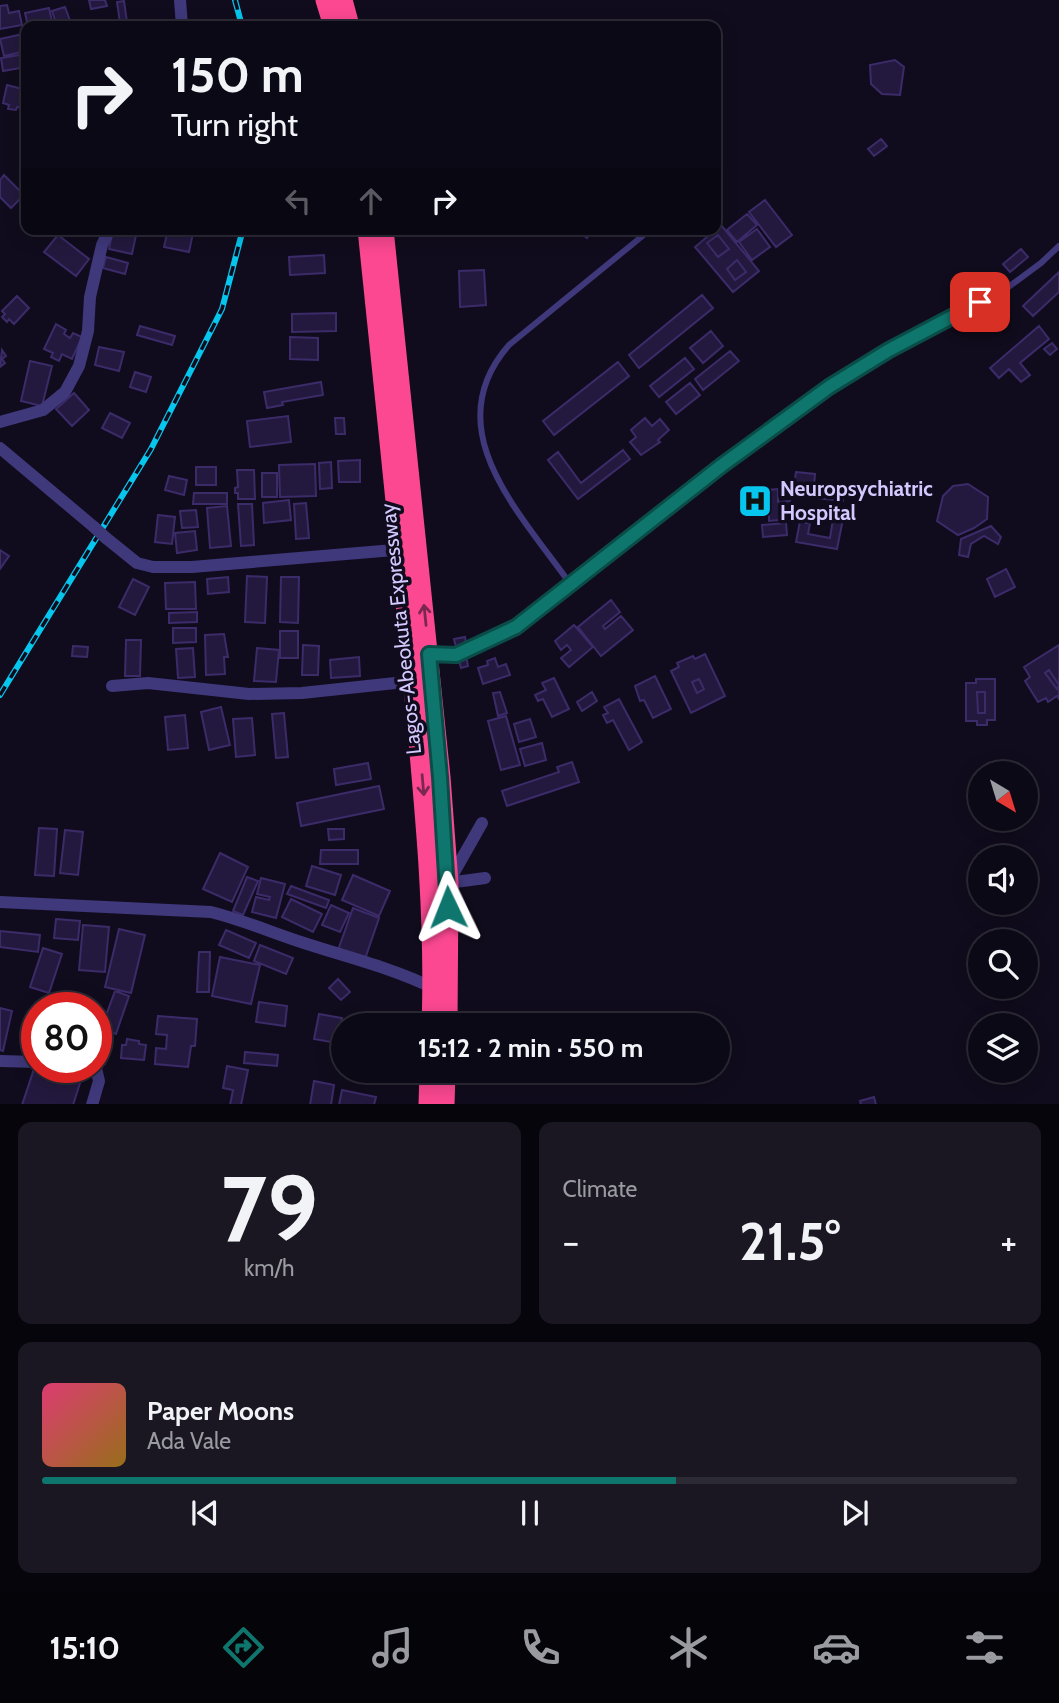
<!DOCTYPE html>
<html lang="en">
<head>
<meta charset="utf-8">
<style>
  body { margin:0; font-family:Cabin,sans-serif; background:#1a1723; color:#f1f3f6; height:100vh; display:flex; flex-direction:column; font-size:26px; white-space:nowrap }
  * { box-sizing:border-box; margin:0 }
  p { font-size:23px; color:#9a9aa1 }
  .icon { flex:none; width:38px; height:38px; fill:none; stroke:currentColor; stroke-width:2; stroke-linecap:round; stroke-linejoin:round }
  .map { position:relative; height:1104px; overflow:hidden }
  .panel { display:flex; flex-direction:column; gap:18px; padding:18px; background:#07050c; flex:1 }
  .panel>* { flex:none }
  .hud { position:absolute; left:21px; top:21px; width:700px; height:214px; border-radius:14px; box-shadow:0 4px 18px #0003,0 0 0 2px #2c2a35; background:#0c0916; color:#f1f3f6; overflow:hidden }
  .needle { width:46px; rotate:142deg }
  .buttons { position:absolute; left:968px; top:761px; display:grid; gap:14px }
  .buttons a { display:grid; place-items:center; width:70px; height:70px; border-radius:50%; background:#0c0916; box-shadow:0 4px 18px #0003,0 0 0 2px #2c2a35; font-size:35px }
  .speed { position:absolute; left:21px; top:992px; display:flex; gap:14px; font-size:35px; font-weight:700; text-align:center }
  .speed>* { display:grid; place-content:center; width:91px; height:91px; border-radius:50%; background:#0c0916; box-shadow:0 4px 18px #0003,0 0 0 2px #2c2a35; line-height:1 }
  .speed .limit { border:10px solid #d22; background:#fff; color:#111 }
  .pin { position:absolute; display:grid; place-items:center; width:60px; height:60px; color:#fff; margin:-30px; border-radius:14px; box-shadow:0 4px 10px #0006 }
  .me { position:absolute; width:77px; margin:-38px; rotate:358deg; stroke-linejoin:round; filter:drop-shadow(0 0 5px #0008) }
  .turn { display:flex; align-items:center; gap:24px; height:147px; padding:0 35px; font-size:32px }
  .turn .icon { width:91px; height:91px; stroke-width:2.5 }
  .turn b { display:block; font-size:49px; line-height:60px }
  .lanes { display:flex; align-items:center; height:66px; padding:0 35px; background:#0003; justify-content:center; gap:35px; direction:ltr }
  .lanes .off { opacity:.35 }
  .big { font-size:52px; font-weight:700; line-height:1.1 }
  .panel .widget { flex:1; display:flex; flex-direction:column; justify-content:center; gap:10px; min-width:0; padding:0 24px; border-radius:14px; background:#1a1723 }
  .panel .dial { align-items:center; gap:0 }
  .dial b { font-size:91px; line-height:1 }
  .song { display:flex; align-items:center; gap:21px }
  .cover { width:84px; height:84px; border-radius:10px; background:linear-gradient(135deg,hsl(340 70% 55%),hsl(40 70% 35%)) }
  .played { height:7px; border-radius:4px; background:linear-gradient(90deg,#0f766e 65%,#2c2a35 65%) }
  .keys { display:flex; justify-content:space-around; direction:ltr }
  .heat { display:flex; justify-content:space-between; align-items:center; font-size:38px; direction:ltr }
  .panel .tiles { flex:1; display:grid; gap:18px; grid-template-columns:1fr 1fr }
  .widget:last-child { grid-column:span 2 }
  .trip { position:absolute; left:331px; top:1013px; width:399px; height:70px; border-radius:35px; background:#0c0916; box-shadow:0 4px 18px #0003,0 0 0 2px #2c2a35; font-weight:700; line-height:70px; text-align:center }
  .tabs { display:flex; height:112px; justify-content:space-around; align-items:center; background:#050409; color:#9a9aa1 }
  .tabs .icon { width:49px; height:49px }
  .tabs .active { color:#0f766e }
  .tabs b { font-size:32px; color:#f1f3f6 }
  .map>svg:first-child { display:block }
</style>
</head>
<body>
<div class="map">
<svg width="1059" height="1105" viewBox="0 0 1059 1105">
  <rect width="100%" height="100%" fill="#100c1d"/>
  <path fill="#23193e" stroke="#3c2b69" stroke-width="2" fill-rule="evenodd" d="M89,0H105L107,6L91,9Z
    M124,1L127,22L120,23L117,2Z
    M7,5L9,13L19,11L22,25L0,29V6Z
    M65,7L72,26H57L52,11Z
    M49,8L53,26H28L25,13Z
    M23,34L26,51L4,56L0,39Z
    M26,54V67L3,71L1,58Z
    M895,60L904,67L900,95L882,94L871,84L870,65Z
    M7,85L26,90L22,108L17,107L16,110L8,109L9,105L3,103Z
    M881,139L887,146L874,156L868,149Z
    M4,175L24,195L11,208L0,197V180Z
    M765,200L792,235L776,247L749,212Z
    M747,214L757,225L737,242L727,230Z
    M721,225L759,271L733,292L695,247ZM718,235L729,249L718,257L707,243ZM737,260L746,272L735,280L727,269Z
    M168,229L193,233L189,252L164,247Z
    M575,229H593L587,238Z
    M757,229L770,247L752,260L739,242Z
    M113,230L136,235L132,254L109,249Z
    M58,235L89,259L76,276L44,252Z
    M718,235L729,249L718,257L707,243Z
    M1021,249L1028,257L1010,272L1003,264Z
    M324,255L325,273L290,275L289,257Z
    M106,257L128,263L125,274L103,268Z
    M737,260L746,272L735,280L727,269Z
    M484,270L486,305L460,307L459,271Z
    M1059,272V292L1033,316L1023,306Z
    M702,295L713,308L639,368L629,355Z
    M17,296L29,308L14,324L9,319L7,322L2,317L5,314L2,311Z
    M336,313V331L292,332V314Z
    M56,324L66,330L64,334L70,338L73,333L82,337L72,359L62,354L59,361L51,357L53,353L44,349Z
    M140,326L175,336L172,345L137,335Z
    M1039,326L1049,339L1020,363L1030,375L1021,382L1009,369L999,378L990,368Z
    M711,331L723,346L703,363L690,348Z
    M290,337L318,338V360L290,359Z
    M1052,343L1057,349L1050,355L1044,349Z
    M99,347L124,352L119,371L95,365Z
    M2,350L6,356L2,359L5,363L0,367Z
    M730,351L739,361L703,390L695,379Z
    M685,358L694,369L659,397L650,386Z
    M30,361L52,366L42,406L21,401Z
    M618,362L629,376L554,435L543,421Z
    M135,372L151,377L146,392L130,387Z
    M321,382L323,395L282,402L283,405L267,408L264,392Z
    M690,383L700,395L676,414L666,402Z
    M74,393L89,410L72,426L56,409Z
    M110,413L130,423L122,438L102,428Z
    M288,416L291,442L250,447L247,421Z
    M335,418H344L345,434H336Z
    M645,418L652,426L660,419L669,430L658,440L660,442L641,455L630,442L636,437L631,430Z
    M623,450L630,459L578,499L548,460L558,452L581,483Z
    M360,460V482H339L338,461Z
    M331,462L332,488L320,489L319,463Z
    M315,464L316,496L280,497L279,465Z
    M196,467H216V485H196Z
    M237,470H254L255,499H238V493H235V488L238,487Z
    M796,472L815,474L814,486L844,490L843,501L807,497L808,487L794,485Z
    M262,473H277V497H262Z
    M169,476L187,480L184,495L165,490Z
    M968,484L988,497L987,519L974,528L958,535L937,521L943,496L953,486Z
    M778,489V502L790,501V514L779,515V520L769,521V515H746L745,503L766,502V490Z
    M194,493H227V504H193Z
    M289,500L291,520L264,523L263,503Z
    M306,503L309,538L296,539L294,504Z
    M238,504H252L254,545L241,546Z
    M227,506L231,546L210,548L207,508Z
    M832,507L845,509L837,549L796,542L801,516L807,517L806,523H810L808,534L830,538L833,519L829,518Z
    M196,510L198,527L182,528L180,511Z
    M158,515L175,517L172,544L155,542Z
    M786,523L787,535L763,537L762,525Z
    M991,526L1001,537L998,544L984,536L971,544L968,557L959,555L961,539Z
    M195,531L197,550L177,553L175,533Z
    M0,550L9,556L0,569Z
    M1006,569L1015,587L995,597L987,579Z
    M247,576L267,577L265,623L245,622Z
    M228,577L229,592L208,594L207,579Z
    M281,577H299L298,623L280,622Z
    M133,579L149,587L135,615L119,607Z
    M195,582L196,609H166L165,583Z
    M611,600L620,612L603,626L605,629L621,616L633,630L601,656L578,627Z
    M197,612V622L169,623V613Z
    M574,625L593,647L569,667L561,658L571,650L567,645L561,650L555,641Z
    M173,628H196V642L173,643Z
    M280,631H298V658H280Z
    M224,634L228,657H224L225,674L206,675L205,635Z
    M465,637L467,648L457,651L454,639Z
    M126,640H141L140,676H125Z
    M303,645L319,646L318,675H302Z
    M1059,645V685L1049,670L1045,673L1057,689L1059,688V699L1057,696L1048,702L1046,698L1038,702L1025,681L1030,677L1024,667Z
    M73,646L88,647L87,657L72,656Z
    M193,648L195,677L178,678L176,649Z
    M257,648L279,650L276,682L254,681Z
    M705,654L725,696L691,713L671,671L679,667L677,663L693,656L695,659ZM699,679L704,689L697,693L692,682Z
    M466,655L468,666L461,668L458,657Z
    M359,657L360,676L331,678L330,660Z
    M495,658L498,667L506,664L510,675L483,684L478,668L488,665L487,661Z
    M1049,670L1059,685L1057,689L1045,673Z
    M655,676L671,709L653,718L644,700L640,701L635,686Z
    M554,678L569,709L552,717L543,699L538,701L535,695L546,690L542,683Z
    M699,679L704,689L697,693L692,682Z
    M976,679H995V720H987V725H977V721H966V683H976ZM977,692H985V713H978Z
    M500,692L507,713L498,716L493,693Z
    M592,692L597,701L582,711L577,702Z
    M977,692H985V713H978Z
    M619,699L642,742L629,750L613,720L607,723L603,715L608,713L604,707Z
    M221,707L230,745L209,750L201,712Z
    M284,713L288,757L276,758L272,714Z
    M185,715L188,748L168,750L165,717Z
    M506,716L520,765L501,770L488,721Z
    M252,718L255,755L236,757L233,719Z
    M530,719L536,737L519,742L514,724Z
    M542,743L546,760L525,766L520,749Z
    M572,762L579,782L507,806L502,791L559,772L557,767Z
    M368,763L371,779L336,785L334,769Z
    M379,786L384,809L301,826L297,803Z
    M39,828L57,829L54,876L35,875Z
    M328,829H344V839L329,840Z
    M65,830L83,832L78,875L60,873Z
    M321,850H358V864H320Z
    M220,853L248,867L232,902L203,889Z
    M312,866L341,875L335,895L306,886Z
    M353,875L390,891L379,916L342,900Z
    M247,877L258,881L243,915L233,911Z
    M261,878L285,884L276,918L252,912L256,897L269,900L270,897L257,894Z
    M291,886L329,900L326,908L287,894Z
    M291,899L322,914L313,932L282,917Z
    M331,905L349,913L340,932L322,925Z
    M353,908L379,918L365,959L338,950Z
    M56,919L80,921L78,940L54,938Z
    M83,925L109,927L105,972L79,970Z
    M119,929L145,935L131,993L105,987Z
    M226,930L256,943L249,958L219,945Z
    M0,931L40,935L38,952L0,947Z
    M260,945L293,958L286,974L254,961Z
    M43,948L62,954L49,993L30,987Z
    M199,952H210L209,992H197Z
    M220,957L260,965L251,1004L212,996Z
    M338,979L350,992L341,1000L329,988Z
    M115,991L129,996L116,1034L101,1029Z
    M259,1002L287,1006L285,1026L256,1022Z
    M0,1008L12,1011L3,1051L0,1050Z
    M319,1014L342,1018L337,1043L314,1039Z
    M158,1016L197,1019L195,1046H191L188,1067L155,1064L156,1048L166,1049L167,1035L156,1034Z
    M98,1039L112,1044L105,1064L96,1061Z
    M127,1039L139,1041V1044L146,1045L144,1060L121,1058L122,1045H126Z
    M245,1052L278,1055L277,1066L244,1063Z
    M35,1066L81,1080L73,1105H22Z
    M227,1066L248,1070L241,1105H230L233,1090L223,1088Z
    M314,1081L334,1085L331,1105H310Z
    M342,1090L376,1097L374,1105H339Z
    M874,1097L876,1105H861L860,1101Z"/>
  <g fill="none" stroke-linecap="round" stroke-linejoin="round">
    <path stroke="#3f387b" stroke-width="6" d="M571,585C521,514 435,429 509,345L651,229
      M430,655H456L516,627L721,466L829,387L889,350L1003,291L1041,263L1059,246"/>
    <path stroke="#3f387b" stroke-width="12" d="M180,0L182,26
      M0,422L43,410L65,392L79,366L88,331L90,297L102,245L110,229
      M0,448L94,527
      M106,538L137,563L153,567H192L394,550L402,552
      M112,686L148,683L249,694L302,693L414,681
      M482,823L448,883L485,878
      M0,902L211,912C243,920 273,933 304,943C347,957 392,968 433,988
      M0,1061L37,1062
      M92,1105L99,1081L96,1068"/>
    <path stroke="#fb4891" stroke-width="21" d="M326,0L334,26
      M342,0L349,26
      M368,229C384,385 401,542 415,698C425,807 436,916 432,1026
      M383,229L440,777L448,883L447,1026
      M429,1105L430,1071
      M444,1105L445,1071"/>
    <g stroke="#06c6ee" stroke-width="6">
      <path id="rail" d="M235,0L242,26
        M0,695L151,449L222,309L243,229"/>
    </g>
    <use href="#rail" stroke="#100c1d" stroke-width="3.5" stroke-dasharray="10" stroke-linecap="butt"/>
    <path stroke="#3f387b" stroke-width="12" d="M94,527L106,538"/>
  </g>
  <defs><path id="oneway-shaft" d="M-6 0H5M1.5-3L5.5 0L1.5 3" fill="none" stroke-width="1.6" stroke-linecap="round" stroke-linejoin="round" transform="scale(1.75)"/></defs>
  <g stroke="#7a2751">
    <use href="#oneway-shaft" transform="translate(425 615) rotate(-96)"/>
    <use href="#oneway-shaft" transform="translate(423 785) rotate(85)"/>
  </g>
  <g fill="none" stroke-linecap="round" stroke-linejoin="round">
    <g stroke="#0a4d48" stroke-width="18">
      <path id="route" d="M448,907L440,777L429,654L456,655L516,627L721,466L829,387L889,350L980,302"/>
    </g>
    <use href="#route" stroke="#0f766e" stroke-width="12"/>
  </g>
  <defs>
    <g id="hospital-square" transform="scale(1.75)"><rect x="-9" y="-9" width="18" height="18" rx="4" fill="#06c6ee" stroke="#100c1d"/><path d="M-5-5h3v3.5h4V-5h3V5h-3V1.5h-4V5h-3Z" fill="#111"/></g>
  </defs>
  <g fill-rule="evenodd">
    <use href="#hospital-square" x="755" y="501"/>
  </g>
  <g text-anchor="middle" stroke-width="7" stroke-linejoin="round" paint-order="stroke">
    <g font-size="21" font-weight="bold" fill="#d3c9fe" stroke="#100c1d" text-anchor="start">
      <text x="780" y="496">Neuropsychiatric<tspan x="780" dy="24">Hospital</tspan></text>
    </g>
    <g font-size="21" fill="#d3c9fe" stroke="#100c1d">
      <text transform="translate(401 629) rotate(-96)" y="7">Lagos-Abeokuta Expressway</text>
    </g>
  </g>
</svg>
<div class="buttons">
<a><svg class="needle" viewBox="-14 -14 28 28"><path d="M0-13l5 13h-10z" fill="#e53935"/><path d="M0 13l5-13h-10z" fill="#9a9aa1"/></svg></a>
<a><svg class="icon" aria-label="sound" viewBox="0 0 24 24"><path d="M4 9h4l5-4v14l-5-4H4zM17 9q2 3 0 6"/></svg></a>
<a><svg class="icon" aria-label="search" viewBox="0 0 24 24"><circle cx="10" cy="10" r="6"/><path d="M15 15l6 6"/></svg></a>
<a><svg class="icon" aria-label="layers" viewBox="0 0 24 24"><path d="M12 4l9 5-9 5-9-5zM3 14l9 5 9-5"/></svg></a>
</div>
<div class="speed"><div class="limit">80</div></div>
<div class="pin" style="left:980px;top:302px;background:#d93025"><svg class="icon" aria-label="arrive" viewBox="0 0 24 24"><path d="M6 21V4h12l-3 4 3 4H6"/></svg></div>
<svg class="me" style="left:448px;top:907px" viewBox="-20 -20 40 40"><path d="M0-17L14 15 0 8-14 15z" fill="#0f766e" stroke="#fff" stroke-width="4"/></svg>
<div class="trip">15:12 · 2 min · 550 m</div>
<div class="hud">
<div class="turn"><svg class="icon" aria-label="right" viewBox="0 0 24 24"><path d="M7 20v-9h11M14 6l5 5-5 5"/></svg><div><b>150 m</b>Turn right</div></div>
<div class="lanes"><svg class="icon off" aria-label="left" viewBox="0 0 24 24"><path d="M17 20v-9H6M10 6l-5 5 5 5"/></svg><svg class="icon off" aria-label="ahead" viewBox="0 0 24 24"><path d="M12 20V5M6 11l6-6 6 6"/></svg><svg class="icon" aria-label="right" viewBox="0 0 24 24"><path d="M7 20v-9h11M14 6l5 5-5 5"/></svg></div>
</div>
</div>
<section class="panel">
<div class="tiles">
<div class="widget dial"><b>79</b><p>km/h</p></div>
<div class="widget"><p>Climate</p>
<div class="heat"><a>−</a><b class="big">21.5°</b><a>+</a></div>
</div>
<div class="widget">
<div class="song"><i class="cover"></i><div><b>Paper Moons</b><p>Ada Vale</p></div></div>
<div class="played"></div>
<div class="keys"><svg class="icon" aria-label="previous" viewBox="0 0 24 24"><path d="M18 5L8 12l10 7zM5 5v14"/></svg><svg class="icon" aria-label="pause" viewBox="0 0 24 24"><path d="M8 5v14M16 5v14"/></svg><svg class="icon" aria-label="next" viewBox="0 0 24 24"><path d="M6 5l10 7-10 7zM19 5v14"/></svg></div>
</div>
</div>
</section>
<nav class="tabs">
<b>15:10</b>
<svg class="icon active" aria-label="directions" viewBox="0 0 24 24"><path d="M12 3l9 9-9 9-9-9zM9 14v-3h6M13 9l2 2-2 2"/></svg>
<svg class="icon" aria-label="music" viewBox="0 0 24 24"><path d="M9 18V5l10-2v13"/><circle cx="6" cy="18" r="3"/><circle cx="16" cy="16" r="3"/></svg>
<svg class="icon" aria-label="phone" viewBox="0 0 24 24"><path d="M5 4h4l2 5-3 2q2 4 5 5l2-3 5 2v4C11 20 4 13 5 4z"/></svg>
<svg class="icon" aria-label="climate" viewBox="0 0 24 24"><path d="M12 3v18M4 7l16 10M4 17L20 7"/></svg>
<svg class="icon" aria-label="car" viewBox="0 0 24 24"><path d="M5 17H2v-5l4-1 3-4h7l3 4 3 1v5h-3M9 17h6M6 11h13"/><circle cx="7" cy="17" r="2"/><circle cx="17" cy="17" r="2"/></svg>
<svg class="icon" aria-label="filters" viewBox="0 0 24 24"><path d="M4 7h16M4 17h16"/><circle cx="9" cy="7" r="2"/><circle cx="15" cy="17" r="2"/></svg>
</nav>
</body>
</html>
